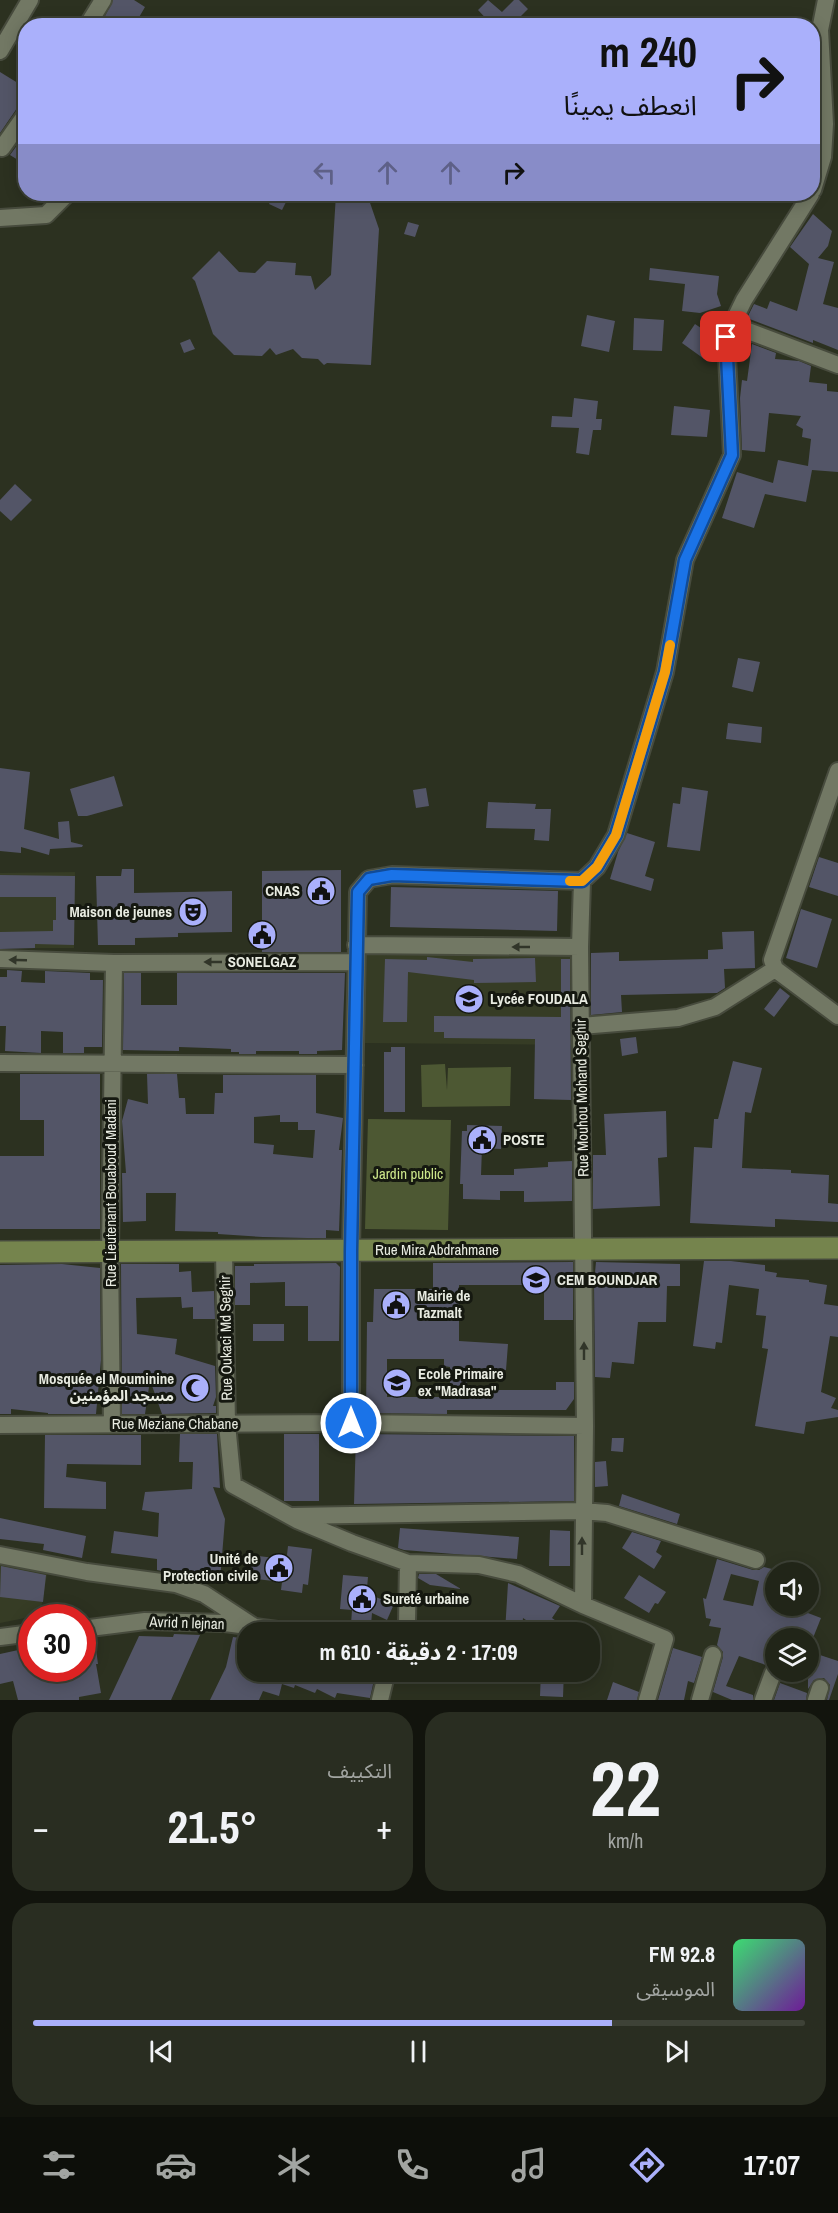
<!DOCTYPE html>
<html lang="ar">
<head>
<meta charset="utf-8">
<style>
  body { margin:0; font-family:"Archivo Narrow","Noto Sans Arabic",sans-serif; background:#292d21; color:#f1f3f6; direction:rtl; height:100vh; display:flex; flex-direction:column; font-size:22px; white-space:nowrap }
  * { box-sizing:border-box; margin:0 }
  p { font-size:20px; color:#a2a5a2 }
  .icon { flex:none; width:33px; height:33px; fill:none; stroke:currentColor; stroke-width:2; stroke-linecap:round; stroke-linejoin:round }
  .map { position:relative; height:1700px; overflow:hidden; direction:ltr }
  .drawer { display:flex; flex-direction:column; gap:12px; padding:12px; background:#12140d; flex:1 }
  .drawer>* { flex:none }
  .banner { position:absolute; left:18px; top:18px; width:802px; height:183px; border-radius:24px; box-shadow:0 3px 15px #0003,0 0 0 2px #3e4237; direction:rtl; background:#aab0fb; color:#111; overflow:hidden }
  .tools { position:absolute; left:765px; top:1562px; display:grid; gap:12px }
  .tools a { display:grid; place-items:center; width:54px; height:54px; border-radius:50%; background:#212518; box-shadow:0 3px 15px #0003,0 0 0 2px #3e4237; font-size:30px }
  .speed { position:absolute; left:18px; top:1604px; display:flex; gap:12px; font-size:30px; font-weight:700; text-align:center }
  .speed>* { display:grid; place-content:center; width:78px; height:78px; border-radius:50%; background:#212518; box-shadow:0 3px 15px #0003,0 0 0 2px #3e4237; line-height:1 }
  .speed .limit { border:9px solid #d22; background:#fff; color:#111 }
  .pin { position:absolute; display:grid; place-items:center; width:51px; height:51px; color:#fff; margin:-26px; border-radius:12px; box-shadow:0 3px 9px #0006 }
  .me { position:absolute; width:66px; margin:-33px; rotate:0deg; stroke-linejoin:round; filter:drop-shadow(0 0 4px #0008) }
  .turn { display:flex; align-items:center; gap:21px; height:126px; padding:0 24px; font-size:27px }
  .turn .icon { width:78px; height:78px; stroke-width:2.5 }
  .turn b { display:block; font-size:42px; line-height:51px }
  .lanes { display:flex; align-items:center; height:57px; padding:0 24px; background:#0003; justify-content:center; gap:30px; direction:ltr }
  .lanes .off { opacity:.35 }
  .big { font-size:45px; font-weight:700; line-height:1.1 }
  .drawer .widget { flex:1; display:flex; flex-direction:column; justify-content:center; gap:9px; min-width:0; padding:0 21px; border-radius:24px; background:#292d21 }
  .drawer .dial { align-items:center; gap:0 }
  .dial b { font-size:78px; line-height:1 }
  .song { display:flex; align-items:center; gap:18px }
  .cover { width:72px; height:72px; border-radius:9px; background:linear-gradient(135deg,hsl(140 70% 55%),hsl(280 70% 35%)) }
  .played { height:6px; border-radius:3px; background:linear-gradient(90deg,#aab0fb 75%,#3e4237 75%) }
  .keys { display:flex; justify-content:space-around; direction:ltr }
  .heat { display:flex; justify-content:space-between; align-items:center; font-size:33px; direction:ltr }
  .drawer .tiles { flex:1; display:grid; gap:12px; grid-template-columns:1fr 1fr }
  .widget:last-child { grid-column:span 2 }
  .trip { position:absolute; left:237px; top:1622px; width:363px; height:60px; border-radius:24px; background:#212518; box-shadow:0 3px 15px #0003,0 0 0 2px #3e4237; font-weight:700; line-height:60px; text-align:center; direction:rtl }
  .tab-bar { display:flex; height:96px; justify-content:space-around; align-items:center; background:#0d0f0a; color:#a2a5a2 }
  .tab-bar .icon { width:42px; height:42px }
  .tab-bar .active { color:#aab0fb }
  .tab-bar b { font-size:27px; color:#f1f3f6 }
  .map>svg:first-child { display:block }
</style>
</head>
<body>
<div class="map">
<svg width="838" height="1700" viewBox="0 0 838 1700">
  <rect width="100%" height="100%" fill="#2c3120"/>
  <path fill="#363c25" d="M75,872L74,948H0V873Z
    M574,953L576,1045L365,1043L363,955Z
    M0,1564L47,1574L40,1615L0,1623Z"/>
  <path fill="#4d5833" d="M445,1064L447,1090L448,1068L511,1067L510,1106L422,1107L421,1065Z
    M368,1119L451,1120L448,1230L365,1229Z"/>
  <path fill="#535567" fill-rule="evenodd" d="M113,0H134L145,7L134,26H100Z
    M488,0L502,12L514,0H519L528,9L511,26H493L478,10Z
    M0,72L26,88V95L0,133Z
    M26,133V165L10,155Z
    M274,194H290L282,210L269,204Z
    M336,194H367L379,229L371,365L327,363L324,365L318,359L302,358L293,349L276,355L270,348L262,356L234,355L213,334L195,281L192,278L219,251L239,272L255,273L267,261L296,263L295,275L311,276L315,290L331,275Z
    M813,214L832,231L828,246L818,258L834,262L823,304L838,308V350L813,340V343L747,318L754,304L767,309L770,301L797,311L809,264L790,247Z
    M408,222L419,225L415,237L404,234Z
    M650,268L719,276L717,294L721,306L700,313L682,311L685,284L649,280Z
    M587,315L615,321L609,352L581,346Z
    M634,318L664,320L662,351L633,350Z
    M695,324L716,338V347L707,361L682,343Z
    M190,339L195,349L184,353L180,343Z
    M752,344L776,353L775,359L799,361L811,366L809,382L827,384V391L838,392V472L812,470L806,502L765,494L754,528L722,518L737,472L773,483L778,460L808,466L811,439L802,437L803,429L796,425L801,416L769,413L765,452L742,450L740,398L742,380L747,381Z
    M574,398L598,401L596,419H602L601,430H593L589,455L576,453L579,428L551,427L552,416L572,417Z
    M674,406L710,410L707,437L671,435Z
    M15,484L32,500L11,521L0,511V500Z
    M738,658L760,662L753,692L732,687Z
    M728,723L762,727L761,743L726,739Z
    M0,768L30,772L24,829L59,839L58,822L69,821L71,842L83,845L82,847L50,849L49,855L21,847V853L0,851Z
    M114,776L123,806L87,816H78L70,789Z
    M682,787L708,791L700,851L667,847L673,803L680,804Z
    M426,788L429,806L416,808L413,790Z
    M488,802L536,804L535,809H551L549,841L534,840L535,829L486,828Z
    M627,833L655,842L645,876L654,879L651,891L610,879L618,852Z
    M819,857L838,863V896L809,887Z
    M122,869H134V893L232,891V932L178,933V937L135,938V945H98L96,876H121Z
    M341,870V952H262V871Z
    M0,875L75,876L74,945L35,944V948L0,949V932L53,931V920H56V897H0Z
    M391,887L558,891L557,931L390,927Z
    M801,909L832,919L817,968L786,958Z
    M754,931L755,968L724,969L725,988L717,993L621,995L622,1012L591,1015V953L619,952V961L708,959V950L723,949L722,932Z
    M427,957L473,962V959L535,958L536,982L474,983V980L408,972L407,1022H383L385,959L427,960Z
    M561,959H570L571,1100L534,1099L535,1039L444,1038V1032H434V1016L561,1017Z
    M7,970L22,971L21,982L45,983V971L90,973V980H103L102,1047H84V1053H63V1032L41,1031V1053L5,1051L6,1026H0V977H7Z
    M124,973H141V1005H177V973H345L342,1050L317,1051V1054H299V1051H256V1054H239V1052H231V1049L208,1048L179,1047V1051L123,1050Z
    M780,988L790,996L774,1017L764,1009Z
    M636,1037L638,1053L622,1056L620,1039Z
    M391,1047H405V1112H384V1052H391Z
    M733,1061L762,1068L751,1113L745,1112L742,1168L791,1170V1173L829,1175L828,1203L838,1204V1222L775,1219V1227L690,1223L694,1147L712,1148L714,1119H718Z
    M20,1074H100V1229H0V1156H44V1120H20Z
    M147,1074H177L179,1098H185L186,1114H214L215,1093H223V1075H316V1113L343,1118L339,1150H342L339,1231L326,1230V1238H307L263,1237L218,1234V1232L175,1231L176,1193H146V1221L123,1222L122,1173H126L122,1121L128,1099L148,1104ZM280,1115V1122H298V1130H315L313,1158L273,1154L274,1145L254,1143V1117Z
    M666,1111L667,1157L658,1158L660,1206L593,1209V1155H606L604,1114Z
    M467,1125L502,1126L501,1149L482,1148L481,1175H514V1169L548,1167V1162L572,1161V1201L524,1202V1191H500V1200L463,1199V1184H460L462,1131H467Z
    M704,1261H731L765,1265V1271L777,1273L776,1277L809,1280V1282L827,1285L824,1304L838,1306V1337L830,1336L821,1392L836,1398L831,1408L838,1410V1417L806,1422L804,1434L755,1426L768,1349L762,1348L766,1316L756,1315L759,1289L729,1285L722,1343L716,1342L715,1349L693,1346Z
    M573,1262V1320H544V1285H459V1341L508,1344L506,1370L467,1368V1390H556V1382H574V1399L566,1410H447V1414L366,1413L367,1322H373L374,1289H433V1263ZM387,1359H444V1366L450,1367V1397H387Z
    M596,1262L680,1264V1286H667L666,1322H638L634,1364L612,1362L610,1378L595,1377L594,1283Z
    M336,1263L340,1267L339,1341H308V1306H285V1282L250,1283V1305H235V1266H254V1264Z
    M62,1264L100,1268L101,1360L96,1414H48V1413L11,1409V1414H0V1265Z
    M121,1264H179V1272L191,1271L192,1292L214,1291L215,1319H193V1307L182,1308L181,1297L136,1298L137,1334L177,1339L175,1354L215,1366L216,1397L213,1406H216V1413L162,1414L150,1380L145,1414H122Z
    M253,1324H284V1341H253Z
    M180,1434H217L220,1488L213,1487L225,1519L220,1581L157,1570V1559L111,1553L114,1531L158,1537L159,1513L142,1510L145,1492L192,1489L193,1462H179Z
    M284,1434H319V1501H284Z
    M356,1434L574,1436V1501L354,1504Z
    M45,1435H141V1465L67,1464L66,1477L106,1482V1509L44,1508Z
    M612,1438H624L623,1452L611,1451Z
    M606,1461L608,1486L595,1487V1462Z
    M622,1494L680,1514L677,1524L619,1506Z
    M0,1518L86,1536L82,1558L43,1550L44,1544L0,1539Z
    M400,1528L519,1537L517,1559L404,1550L398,1548Z
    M550,1530L570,1531V1566H549Z
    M632,1532L661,1541L656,1552L662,1556L654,1569L622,1548Z
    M288,1546L312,1549L308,1585L303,1584L302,1593L281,1590L282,1582L248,1578L251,1555L275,1558L276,1554L287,1555Z
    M717,1559L753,1570H759L764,1567L776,1570V1605H787L821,1618L813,1638H776V1645L769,1663L766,1665L739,1656L726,1686L753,1695V1700H732L713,1692L723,1657V1652L717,1645L721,1628L709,1626L711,1619L706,1618L703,1598L706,1599ZM731,1574L759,1581L753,1606L723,1600Z
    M1,1566L46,1575L43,1602L0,1597Z
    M419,1574H436L461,1589L430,1585L418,1578Z
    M343,1575L368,1577L367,1588L373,1589V1596L394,1604L387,1620L372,1613L371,1625L351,1624L352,1610L340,1609Z
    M639,1575L666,1592L658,1604L655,1603L649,1613L624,1598Z
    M508,1583L560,1606L552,1618L562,1625L557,1632H544L523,1618L522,1632H505Z
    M174,1634L200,1635L171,1700H109L139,1636L173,1637Z
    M233,1637L248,1639V1671H376L370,1698L337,1693L335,1698L317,1689L315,1693L295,1685L294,1688L282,1684L279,1696L263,1691L259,1700H210L226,1667Z
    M32,1647V1668H82V1651L96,1649L98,1664H96L101,1693L79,1697V1700H18L13,1681L0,1684V1654Z
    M673,1648L702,1657L694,1683L688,1681L684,1700H658Z
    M808,1651L838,1661V1674L829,1700H827L830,1685L824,1678L814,1680L808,1689Z
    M541,1671H564L563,1697L540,1696Z
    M613,1682L639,1692L637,1700H607Z
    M780,1683L807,1693L806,1700H774Z"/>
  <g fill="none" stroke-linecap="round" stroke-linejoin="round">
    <g stroke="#474b3d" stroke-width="20">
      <path id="minor" d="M87,26L103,0
        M0,51L30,0
        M2,148L26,114
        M813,190L823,157L825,124L820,30L826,0
        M0,218L46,215L67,194
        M731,327L748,331L838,365
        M356,945L580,947
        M0,959L114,963L355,962
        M775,969L772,960L838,771
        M581,1026L678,1018L715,1007L775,969L838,1016
        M0,1063L355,1065
        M224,1251L227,1424L233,1485L297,1520L352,1543L408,1563L479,1565L518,1574L583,1605L665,1639L647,1700
        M351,1423V1250L358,892L369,879L392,875L582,881
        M112,1424L110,1252L114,963
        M0,1425L351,1423L585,1426
        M293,1516L582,1511L607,1513L756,1560
        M0,1555L87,1572L176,1584L204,1594L253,1626
        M583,1605L585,1426L580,947L582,881L597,867L616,835L665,672L685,560L732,455L726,337L744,300L811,194
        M82,1629L145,1621L225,1623L292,1632
        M400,1632L407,1623L408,1563
        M0,1637L32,1633
        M380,1700L387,1671
        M700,1700L713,1655
        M763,1700L773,1673
        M816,1700L820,1688"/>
    </g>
    <g stroke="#474b3d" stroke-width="24">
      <path id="major" d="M0,1252L838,1248"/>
    </g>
    <use href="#minor" stroke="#727864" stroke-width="16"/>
    <use href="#major" stroke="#75844d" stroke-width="21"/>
  </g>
  <defs><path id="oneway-solid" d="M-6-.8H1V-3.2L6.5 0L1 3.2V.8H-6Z" transform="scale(1.5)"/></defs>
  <g fill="#313529">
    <use href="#oneway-solid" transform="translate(521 947) rotate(-180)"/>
    <use href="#oneway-solid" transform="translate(18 960) rotate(-178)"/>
    <use href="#oneway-solid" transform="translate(213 962) rotate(180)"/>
    <use href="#oneway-solid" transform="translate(584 1351) rotate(-90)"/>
    <use href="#oneway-solid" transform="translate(582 1546) rotate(-90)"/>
  </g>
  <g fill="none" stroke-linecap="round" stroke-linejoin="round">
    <g stroke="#114b97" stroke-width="15">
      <path id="route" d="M351,1423V1251L358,892L369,879L392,875L582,881L597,867L616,835L665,672L685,560L732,455L726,337"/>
    </g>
    <use href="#route" stroke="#1a73e8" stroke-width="10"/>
    <path stroke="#f59e0b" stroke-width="10" d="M570,881H582L597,867L616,835L665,672L670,645"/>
  </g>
  <defs>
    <g id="civic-disc" transform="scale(1.5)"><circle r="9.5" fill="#aab0fb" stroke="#151810"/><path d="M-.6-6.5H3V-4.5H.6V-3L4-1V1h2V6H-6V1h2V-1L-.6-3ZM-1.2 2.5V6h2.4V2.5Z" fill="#111"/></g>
    <g id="theatre-disc" transform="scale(1.5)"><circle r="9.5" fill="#aab0fb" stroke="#151810"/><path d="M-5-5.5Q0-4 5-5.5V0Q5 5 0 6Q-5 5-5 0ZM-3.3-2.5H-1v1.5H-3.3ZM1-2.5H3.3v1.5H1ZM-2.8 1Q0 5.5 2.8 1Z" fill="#111"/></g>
    <g id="school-disc" transform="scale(1.5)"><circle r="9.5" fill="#aab0fb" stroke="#151810"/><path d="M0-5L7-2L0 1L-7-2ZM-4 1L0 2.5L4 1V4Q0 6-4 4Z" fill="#111"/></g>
    <g id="mosque-disc" transform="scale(1.5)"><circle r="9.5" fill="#aab0fb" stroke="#151810"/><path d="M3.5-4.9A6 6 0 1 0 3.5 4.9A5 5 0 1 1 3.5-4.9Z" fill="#111"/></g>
  </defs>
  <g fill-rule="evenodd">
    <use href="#civic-disc" x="321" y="891"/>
    <use href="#theatre-disc" x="193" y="912"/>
    <use href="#civic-disc" x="262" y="935"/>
    <use href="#school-disc" x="469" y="999"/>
    <use href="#civic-disc" x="482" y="1140"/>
    <use href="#school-disc" x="536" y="1280"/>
    <use href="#civic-disc" x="396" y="1305"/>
    <use href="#school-disc" x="397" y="1383"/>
    <use href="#mosque-disc" x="195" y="1388"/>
    <use href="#civic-disc" x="279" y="1568"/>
    <use href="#civic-disc" x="362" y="1599"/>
  </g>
  <g text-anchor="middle" stroke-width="6" stroke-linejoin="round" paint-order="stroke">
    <g font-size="15" font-weight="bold" fill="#e8ebe1" stroke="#151810" text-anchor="start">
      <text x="300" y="896" text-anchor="end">CNAS</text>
      <text x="172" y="917" text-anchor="end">Maison de jeunes</text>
      <text x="262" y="967" text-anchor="middle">SONELGAZ</text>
      <text x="490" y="1004">Lycée FOUDALA</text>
      <text x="503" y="1145">POSTE</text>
      <text x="557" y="1285">CEM BOUNDJAR</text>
      <text x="417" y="1301">Mairie de<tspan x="417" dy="17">Tazmalt</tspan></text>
      <text x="418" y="1379">Ecole Primaire<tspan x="418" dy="17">ex "Madrasa"</tspan></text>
      <text x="174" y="1384" text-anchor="end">Mosquée el Mouminine<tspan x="174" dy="17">مسجد المؤمنين</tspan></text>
      <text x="258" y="1564" text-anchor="end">Unité de<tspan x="258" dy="17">Protection civile</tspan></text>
      <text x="383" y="1604">Sureté urbaine</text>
    </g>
    <g font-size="15" fill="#e8ebe1" stroke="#151810">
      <text transform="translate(582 1098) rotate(-91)" y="5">Rue Mouhou Mohand Seghir</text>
      <text transform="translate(111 1193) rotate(-90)" y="5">Rue Lieutenant Bouaboud Madani</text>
      <text x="437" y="1255">Rue Mira Abdrahmane</text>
      <text transform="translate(226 1338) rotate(-91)" y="5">Rue Oukaci Md Seghir</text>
      <text x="175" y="1429">Rue Meziane Chabane</text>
      <text transform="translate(187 1623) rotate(2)" y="5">Avrid n lejnan</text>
    </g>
    <g font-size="15" fill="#cde78b" stroke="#151810">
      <text x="408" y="1179">Jardin public</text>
    </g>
  </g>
</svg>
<div class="tools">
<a><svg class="icon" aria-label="sound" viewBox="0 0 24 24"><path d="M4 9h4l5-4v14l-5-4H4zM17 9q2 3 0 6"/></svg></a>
<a><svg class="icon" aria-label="layers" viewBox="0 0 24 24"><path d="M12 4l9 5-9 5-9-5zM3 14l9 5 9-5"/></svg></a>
</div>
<div class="speed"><div class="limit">30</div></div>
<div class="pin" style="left:726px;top:337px;background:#d93025"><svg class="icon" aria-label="arrive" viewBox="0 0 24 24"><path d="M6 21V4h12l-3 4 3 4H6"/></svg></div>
<svg class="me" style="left:351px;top:1423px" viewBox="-20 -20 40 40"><circle r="17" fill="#1a73e8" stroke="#fff" stroke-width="3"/><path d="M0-11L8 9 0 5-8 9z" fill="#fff"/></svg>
<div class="trip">17:09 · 2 دقيقة · 610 m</div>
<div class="banner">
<div class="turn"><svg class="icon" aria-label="right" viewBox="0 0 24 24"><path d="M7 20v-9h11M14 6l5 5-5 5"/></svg><div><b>240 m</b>انعطف يمينًا</div></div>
<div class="lanes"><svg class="icon off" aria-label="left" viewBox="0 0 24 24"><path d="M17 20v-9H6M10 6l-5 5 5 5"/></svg><svg class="icon off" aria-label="ahead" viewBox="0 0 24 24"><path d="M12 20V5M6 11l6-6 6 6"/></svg><svg class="icon off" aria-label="ahead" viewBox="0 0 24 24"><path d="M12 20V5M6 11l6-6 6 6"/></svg><svg class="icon" aria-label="right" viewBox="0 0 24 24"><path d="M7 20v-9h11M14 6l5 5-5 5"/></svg></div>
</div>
</div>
<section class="drawer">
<div class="tiles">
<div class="widget dial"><b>22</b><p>km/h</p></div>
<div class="widget"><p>التكييف</p>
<div class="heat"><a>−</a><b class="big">21.5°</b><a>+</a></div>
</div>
<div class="widget">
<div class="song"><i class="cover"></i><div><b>92.8 FM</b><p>الموسيقى</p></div></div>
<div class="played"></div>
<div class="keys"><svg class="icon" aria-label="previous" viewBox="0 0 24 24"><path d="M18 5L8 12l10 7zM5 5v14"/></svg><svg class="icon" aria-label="pause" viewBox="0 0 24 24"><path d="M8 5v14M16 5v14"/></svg><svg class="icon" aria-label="next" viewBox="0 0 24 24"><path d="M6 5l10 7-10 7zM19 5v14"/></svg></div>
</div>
</div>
</section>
<nav class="tab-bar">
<b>17:07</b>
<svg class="icon active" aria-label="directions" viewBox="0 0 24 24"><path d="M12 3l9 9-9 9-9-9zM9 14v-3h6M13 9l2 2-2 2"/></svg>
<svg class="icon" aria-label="music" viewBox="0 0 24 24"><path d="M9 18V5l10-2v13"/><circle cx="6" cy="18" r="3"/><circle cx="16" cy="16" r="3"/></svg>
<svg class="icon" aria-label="phone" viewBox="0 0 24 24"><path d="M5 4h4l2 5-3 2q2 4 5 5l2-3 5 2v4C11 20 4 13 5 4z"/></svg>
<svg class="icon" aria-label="climate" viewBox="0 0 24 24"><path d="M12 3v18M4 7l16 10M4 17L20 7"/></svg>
<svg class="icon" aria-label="car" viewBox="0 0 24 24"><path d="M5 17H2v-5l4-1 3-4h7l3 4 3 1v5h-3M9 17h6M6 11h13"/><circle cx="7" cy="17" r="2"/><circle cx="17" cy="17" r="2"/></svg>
<svg class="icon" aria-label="filters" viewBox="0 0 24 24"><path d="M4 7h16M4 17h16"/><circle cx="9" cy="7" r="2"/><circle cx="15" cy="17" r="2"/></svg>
</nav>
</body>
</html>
